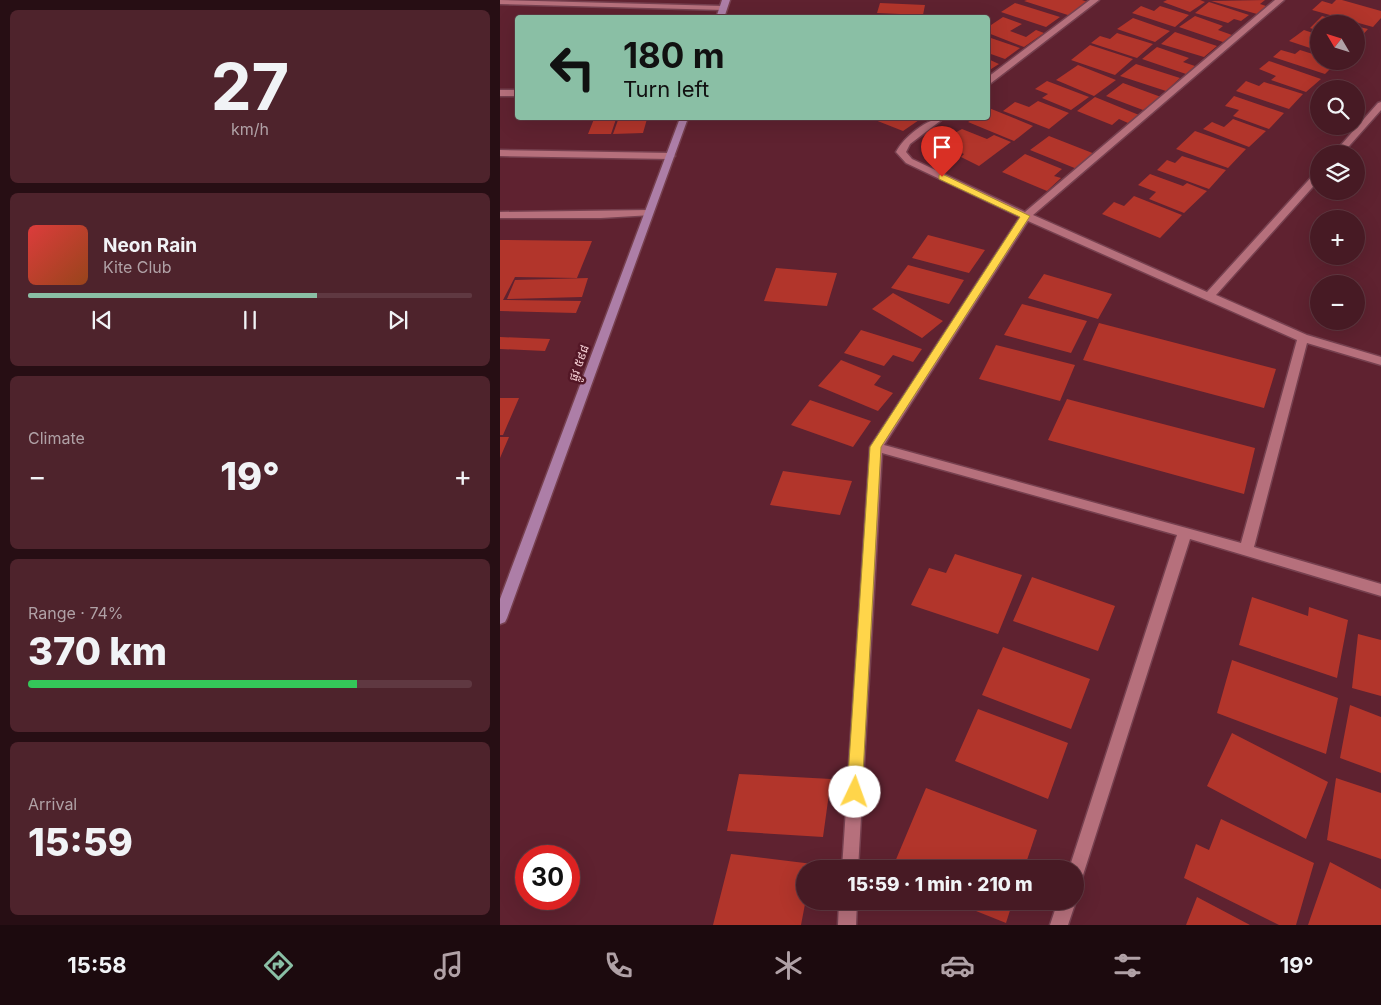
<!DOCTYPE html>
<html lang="en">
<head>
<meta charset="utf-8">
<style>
  body { margin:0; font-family:Inter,"Noto Sans Khmer",sans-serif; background:#4e232c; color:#f1f3f6; height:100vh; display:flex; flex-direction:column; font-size:19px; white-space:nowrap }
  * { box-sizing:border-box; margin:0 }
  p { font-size:16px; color:#b0a1a6 }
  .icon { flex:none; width:28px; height:28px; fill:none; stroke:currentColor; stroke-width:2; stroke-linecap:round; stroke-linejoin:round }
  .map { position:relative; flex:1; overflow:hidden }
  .sheet { display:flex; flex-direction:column; gap:10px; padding:10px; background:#270e14; width:500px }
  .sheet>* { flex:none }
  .banner { position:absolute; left:15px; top:15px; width:475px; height:105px; border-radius:5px; box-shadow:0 5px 20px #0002,0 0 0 1px #5f3841; background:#8abfa5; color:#111; overflow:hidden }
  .needle { width:32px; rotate:308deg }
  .buttons { position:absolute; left:810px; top:15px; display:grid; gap:10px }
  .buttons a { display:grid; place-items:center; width:55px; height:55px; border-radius:50%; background:#471a24; box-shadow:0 5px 20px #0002,0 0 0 1px #5f3841; font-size:25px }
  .speed { position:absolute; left:15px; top:845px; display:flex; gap:10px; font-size:25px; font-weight:700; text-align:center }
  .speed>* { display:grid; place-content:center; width:65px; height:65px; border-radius:50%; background:#471a24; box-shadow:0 5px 20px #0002,0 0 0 1px #5f3841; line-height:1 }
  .speed .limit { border:8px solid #d22; background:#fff; color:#111 }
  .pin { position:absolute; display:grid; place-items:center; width:42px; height:42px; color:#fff; margin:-51px -21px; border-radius:50% 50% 50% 0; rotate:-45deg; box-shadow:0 0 5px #0007 }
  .pin .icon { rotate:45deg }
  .me { position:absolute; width:55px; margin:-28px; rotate:3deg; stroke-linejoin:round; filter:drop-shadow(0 0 4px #0008) }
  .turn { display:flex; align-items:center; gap:18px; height:105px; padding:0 25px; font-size:22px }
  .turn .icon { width:65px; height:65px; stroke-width:2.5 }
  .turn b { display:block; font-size:35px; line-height:42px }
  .big { font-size:38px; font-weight:800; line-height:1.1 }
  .sheet .card { flex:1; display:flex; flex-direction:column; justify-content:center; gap:8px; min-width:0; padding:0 18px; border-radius:8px; background:#4e232c }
  .sheet .dial { align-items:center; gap:0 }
  .dial b { font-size:65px; line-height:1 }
  .song { display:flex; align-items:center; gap:15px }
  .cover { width:60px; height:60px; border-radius:8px; background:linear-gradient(135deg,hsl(0 70% 55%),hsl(20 70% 35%)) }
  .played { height:5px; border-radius:2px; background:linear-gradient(90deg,#8abfa5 65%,#5f3841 65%) }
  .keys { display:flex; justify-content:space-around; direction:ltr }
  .heat { display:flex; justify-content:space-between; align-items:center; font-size:28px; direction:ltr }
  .charge { height:8px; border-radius:4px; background:linear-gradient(90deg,#34c759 74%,#5f3841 0) }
  .trip { position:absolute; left:296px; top:860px; width:288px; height:50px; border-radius:25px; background:#471a24; box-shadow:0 5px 20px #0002,0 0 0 1px #5f3841; font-weight:800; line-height:50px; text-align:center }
  .tabs { display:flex; height:80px; justify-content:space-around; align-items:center; background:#1c0a0e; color:#b0a1a6 }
  .tabs .icon { width:35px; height:35px }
  .tabs .current { color:#8abfa5 }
  .tabs b { font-size:22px; color:#f1f3f6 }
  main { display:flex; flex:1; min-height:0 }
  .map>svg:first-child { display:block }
</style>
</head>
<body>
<main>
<section class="sheet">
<div class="card dial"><b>27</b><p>km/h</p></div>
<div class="card">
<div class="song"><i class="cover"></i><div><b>Neon Rain</b><p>Kite Club</p></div></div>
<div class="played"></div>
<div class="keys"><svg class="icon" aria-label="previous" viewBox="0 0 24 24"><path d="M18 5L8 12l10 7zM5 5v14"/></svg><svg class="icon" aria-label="pause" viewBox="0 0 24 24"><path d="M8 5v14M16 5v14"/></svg><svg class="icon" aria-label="next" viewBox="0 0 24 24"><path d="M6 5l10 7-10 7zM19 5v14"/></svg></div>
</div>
<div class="card"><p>Climate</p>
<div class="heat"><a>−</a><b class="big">19°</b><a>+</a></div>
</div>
<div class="card"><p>Range · 74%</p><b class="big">370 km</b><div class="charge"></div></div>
<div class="card"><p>Arrival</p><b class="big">15:59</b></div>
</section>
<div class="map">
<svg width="881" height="925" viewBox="0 0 881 925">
  <rect width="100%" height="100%" fill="#5f2230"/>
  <path fill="#b2352b" d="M527,0H582L590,3L571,16L524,1Z
    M667,0H700L705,2L690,12L663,2Z
    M765,0L760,4L766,6L757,14L711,1Z
    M836,0H842L881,11V18L873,27L812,10L822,1L832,4Z
    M709,2L749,15L741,21L734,19L728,23L695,13Z
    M380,3L425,5L423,15L377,13Z
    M515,3L560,17L546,27L501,12Z
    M641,6L654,11L660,6L689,15L675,27L632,13Z
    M695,16L723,26L718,30L732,35L723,42L679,27Z
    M822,16L847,23V24H819V31L810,28Z
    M503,17L522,24L510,31L526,37L536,30L544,33L524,47L488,33V27Z
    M633,18L670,31L655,42L617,29Z
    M856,26L868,29L856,42Z
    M804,30L819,35V51L789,41Z
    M675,32L717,46L704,57L661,44Z
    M617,33L653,44L637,58L591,43L600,36L610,39Z
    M488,37L520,48L505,59L488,53Z
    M590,45L633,59L615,75L571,60Z
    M657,47L689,58L683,62L695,66L686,74L642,59Z
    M781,50L795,54L800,50L819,56V61L837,62L825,74L773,57Z
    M488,59L499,64L488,71Z
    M769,61L821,79L806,92L771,80L776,76L759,69Z
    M636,64L680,78L666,91L620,76Z
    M578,65L616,80L594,96L556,80Z
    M547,81L589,97L571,110L542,98L548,94L535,89Z
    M746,81L759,86L764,82L803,94L789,109L736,91Z
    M623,83L661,97L643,110L606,96Z
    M734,96L784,113L769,129L733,116L739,110L725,106Z
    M595,97L639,115L628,123L619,119L612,125L577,111Z
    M538,101L569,113L549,129L503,111L515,102L529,107Z
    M489,108L533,126L514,141L468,122L475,118H488Z
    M370,118H422L403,131Z
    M94,119H116L111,134H88Z
    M147,119L143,133L113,134L118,120Z
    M733,119L766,131L749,147L703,129L712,122L724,127Z
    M462,129L487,139L494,135L511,142L479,166L461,157L464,154L448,148L451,146L439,140L450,133L453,134Z
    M695,131L746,149L728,168L676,149Z
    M549,136L595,154L577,169L530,150Z
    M525,154L562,169L554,176L561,178L547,191L502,172Z
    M682,156L726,170L709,189L657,170L667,160L675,163Z
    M650,174L683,186L687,183L707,191L684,213L649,199L656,192L638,185Z
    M634,196L682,215L660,238L602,214L614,202L624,206Z
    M428,235L485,250L469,273L412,258Z
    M0,240L92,241L77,278L15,277L3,300L81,301L76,313L0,311Z
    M408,265L464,280L449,304L391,288Z
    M276,268L337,273L327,306L264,301Z
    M544,274L612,294L598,319L528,298Z
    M88,278L82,297L7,299L15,280Z
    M393,293L443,321L422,338L372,309Z
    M522,304L587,321L571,353L504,335Z
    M599,323L776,369L764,408L583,360Z
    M361,330L422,349L413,362L393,355L384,366L344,353Z
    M0,337L50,339L45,351L0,349Z
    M496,345L575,365L560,401L479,379Z
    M341,360L381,376L374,385L393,393L378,411L318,386Z
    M0,398H19L3,435H0Z
    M567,399L755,448L744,494L548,440Z
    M310,400L371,421L353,447L291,425Z
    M0,437H9L0,458Z
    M283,471L352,481L340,515L270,505Z
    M455,554L522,575L498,634L411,605L429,568L446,573Z
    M532,577L615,606L598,651L513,621Z
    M752,597L808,616L809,607L848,620L837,678L739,645Z
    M858,634L881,640V696L852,688Z
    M503,647L590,679L571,729L482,695Z
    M732,660L838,698L826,754L717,713Z
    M850,705L881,717V773L840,758Z
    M478,709L568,743L548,799L455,761Z
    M732,733L828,782L806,839L707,786Z
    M239,774L331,779L323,837L227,831Z
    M836,778L881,793V859L827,840Z
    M426,788L537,830L524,869H392Z
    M721,819L814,863L796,925H779L684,878L696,844L709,850Z
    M231,854L329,866L328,869H305V901H322L321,906L305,904L301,925H213Z
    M830,862L881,889V925H808Z
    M697,897L750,925H686Z
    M451,901H513L506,923Z"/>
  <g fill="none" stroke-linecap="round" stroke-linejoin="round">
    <g stroke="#76404f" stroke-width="3">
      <path id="service" d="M0,90H18V96H0Z"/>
    </g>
    <g stroke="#76404f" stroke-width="3">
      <path id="minor" d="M0,0L223,6L227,8L223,10L0,4Z
        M590,0H599L491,83H488V77Z
        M775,0H784L533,215L707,292L816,172L819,171V180L716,295L807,335L881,357V365L807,343L754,547L881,584V596L690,539L583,875L581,881L575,883V869H569L677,535L382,453L358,869H342L370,447L520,217L406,163L396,152C404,137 427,118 444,118L410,144L406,152L412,159L525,212ZM528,221L797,340L741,543L384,445Z
        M881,102V110L842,154H833L878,103Z
        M0,150L170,153L175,156L170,159L0,156Z
        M149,210L152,211V215L101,218H0V212Z
        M575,900L576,901L568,925H550L558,901H575Z
        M339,901H357L356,925H338Z"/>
    </g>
    <g stroke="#76404f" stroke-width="3">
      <path id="primary" d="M222,0H230L224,18H216Z
        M180,118H188L7,618L5,622L0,624V599Z"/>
    </g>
    <use href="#service" fill="#b6707c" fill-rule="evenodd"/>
    <use href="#minor" fill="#b6707c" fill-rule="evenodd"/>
    <use href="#primary" fill="#ad7ea7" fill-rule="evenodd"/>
  </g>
  <path fill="#ffd54a" stroke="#a68a30" d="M442,174L530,216L381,447L362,792L360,797L355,799L350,797L347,792L370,447L520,217L439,179V175Z"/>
  <g text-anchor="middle" stroke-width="5" stroke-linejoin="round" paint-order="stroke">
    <g font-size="12" fill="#f2cbd0" stroke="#531726">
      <text transform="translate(79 363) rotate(-70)" y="4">ផ្លូវ ៥៩៨</text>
    </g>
  </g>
</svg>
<div class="buttons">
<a><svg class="needle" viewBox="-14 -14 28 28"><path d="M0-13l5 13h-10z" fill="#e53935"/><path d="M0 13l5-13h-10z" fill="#b0a1a6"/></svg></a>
<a><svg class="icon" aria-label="search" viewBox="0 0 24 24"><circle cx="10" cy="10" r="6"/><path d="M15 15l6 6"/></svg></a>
<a><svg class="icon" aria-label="layers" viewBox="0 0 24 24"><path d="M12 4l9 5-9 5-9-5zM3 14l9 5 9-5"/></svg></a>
<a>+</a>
<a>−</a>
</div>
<div class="speed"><div class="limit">30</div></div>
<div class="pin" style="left:442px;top:177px;background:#d93025"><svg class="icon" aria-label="arrive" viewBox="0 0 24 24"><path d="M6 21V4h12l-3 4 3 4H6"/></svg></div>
<svg class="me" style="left:355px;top:792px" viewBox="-20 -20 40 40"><circle r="19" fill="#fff"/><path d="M0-13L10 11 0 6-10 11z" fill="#ffd54a"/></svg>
<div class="trip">15:59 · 1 min · 210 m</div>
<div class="banner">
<div class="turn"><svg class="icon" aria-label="left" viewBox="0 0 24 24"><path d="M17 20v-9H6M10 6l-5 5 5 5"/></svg><div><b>180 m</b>Turn left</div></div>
</div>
</div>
</main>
<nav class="tabs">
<b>15:58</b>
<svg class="icon current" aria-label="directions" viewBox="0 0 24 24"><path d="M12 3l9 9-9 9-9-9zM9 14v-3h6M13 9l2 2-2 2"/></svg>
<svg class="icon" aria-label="music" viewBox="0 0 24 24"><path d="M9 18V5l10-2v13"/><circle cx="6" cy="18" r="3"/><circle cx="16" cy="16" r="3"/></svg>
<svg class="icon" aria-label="phone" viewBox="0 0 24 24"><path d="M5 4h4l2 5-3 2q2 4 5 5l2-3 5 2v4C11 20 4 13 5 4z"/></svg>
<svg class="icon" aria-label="climate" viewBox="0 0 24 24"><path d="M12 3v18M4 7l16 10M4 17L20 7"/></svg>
<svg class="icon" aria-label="car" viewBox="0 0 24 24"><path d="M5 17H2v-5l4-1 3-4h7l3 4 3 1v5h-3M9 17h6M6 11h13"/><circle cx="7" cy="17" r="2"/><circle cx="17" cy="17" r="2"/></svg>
<svg class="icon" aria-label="filters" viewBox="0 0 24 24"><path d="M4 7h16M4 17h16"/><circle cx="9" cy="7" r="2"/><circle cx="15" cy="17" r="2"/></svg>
<b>19°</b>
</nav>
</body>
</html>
